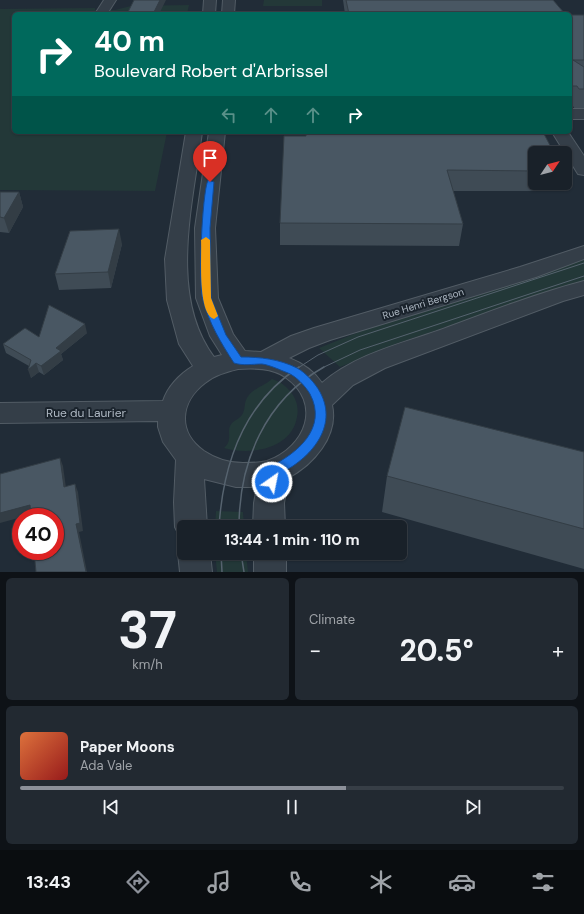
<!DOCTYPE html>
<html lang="en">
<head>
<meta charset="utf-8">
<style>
  body { margin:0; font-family:"DM Sans",sans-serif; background:#222931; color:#f1f3f6; height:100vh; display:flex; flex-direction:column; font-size:15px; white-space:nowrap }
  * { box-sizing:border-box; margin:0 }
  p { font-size:13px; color:#9fa3a8 }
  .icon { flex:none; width:22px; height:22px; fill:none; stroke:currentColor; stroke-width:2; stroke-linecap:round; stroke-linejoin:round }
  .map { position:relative; height:572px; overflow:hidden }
  .sheet { display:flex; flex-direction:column; gap:6px; padding:6px; background:#0e1217; flex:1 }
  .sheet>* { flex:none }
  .top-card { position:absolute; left:12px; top:12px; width:560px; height:122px; border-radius:6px; box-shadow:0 1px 3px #0004,0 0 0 1px #373e46; background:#00695c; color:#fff; overflow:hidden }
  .needle { width:26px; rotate:55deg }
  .fabs { position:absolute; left:528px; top:146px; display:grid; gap:8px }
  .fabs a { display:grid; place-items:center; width:44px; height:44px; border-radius:6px; background:#192129; box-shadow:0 1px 3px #0004,0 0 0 1px #373e46; font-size:20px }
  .speed { position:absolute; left:12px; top:508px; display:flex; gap:8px; font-size:20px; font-weight:700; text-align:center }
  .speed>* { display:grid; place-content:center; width:52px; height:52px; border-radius:50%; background:#192129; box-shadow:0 1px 3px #0004,0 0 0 1px #373e46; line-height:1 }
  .speed .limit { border:6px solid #d22; background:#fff; color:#111 }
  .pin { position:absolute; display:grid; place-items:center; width:34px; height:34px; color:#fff; margin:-41px -17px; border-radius:50% 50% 50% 0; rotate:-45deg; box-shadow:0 0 4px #0007 }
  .pin .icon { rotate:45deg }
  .me { position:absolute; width:44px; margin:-22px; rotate:33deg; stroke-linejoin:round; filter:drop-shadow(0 0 3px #0008) }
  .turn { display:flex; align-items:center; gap:14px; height:84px; padding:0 16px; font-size:18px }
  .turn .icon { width:52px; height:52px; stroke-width:2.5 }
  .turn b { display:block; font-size:28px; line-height:34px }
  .lanes { display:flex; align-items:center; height:38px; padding:0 16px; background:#0003; justify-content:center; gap:20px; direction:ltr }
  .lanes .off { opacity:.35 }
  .big { font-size:30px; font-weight:700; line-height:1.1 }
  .sheet .tile { flex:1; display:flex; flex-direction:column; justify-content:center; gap:6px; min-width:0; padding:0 14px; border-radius:6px; background:#222931 }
  .sheet .dial { align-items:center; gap:0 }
  .dial b { font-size:52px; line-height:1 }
  .song { display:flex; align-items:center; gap:12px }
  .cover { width:48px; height:48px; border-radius:6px; background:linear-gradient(135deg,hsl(20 70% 55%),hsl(0 70% 35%)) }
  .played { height:4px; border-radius:2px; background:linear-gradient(90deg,#8c9099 60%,#373e46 60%) }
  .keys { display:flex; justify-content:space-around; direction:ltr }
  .heat { display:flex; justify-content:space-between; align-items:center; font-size:22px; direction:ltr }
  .sheet .tiles { flex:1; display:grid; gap:6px; grid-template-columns:1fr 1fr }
  .tile:last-child { grid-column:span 2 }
  .trip { position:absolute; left:177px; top:520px; width:230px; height:40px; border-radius:6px; background:#192129; box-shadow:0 1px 3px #0004,0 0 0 1px #373e46; font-weight:700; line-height:40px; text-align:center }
  .tab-bar { display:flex; height:64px; justify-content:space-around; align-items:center; background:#0a0d10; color:#9fa3a8 }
  .tab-bar .icon { width:28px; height:28px }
  .tab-bar .current { color:#8c9099 }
  .tab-bar b { font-size:18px; color:#f1f3f6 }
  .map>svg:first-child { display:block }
</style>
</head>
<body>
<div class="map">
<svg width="584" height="572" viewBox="0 0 584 572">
  <rect width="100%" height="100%" fill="#212c37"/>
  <path fill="#233838" d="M264,0H322V6H263Z
    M189,5L187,14H14V132H167L155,191L0,190V9L95,8V10H115L131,6Z
    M584,258V281L398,343L340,367L319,348L369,328Z
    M272,379C279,381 285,385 290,391C296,398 299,407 297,417C292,449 250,456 224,448C234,439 225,431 232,423C235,420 239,419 242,415C246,409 243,402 249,395C255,388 265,385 272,379Z
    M216,511L243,512L244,527H215Z
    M215,553H246L248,572H217Z"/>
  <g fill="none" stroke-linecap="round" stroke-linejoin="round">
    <g stroke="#525c65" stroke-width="2">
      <path id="minor" d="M104,0H116L107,14H95Z
        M204,0H216L215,14H203Z
        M223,0H235L234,14H222Z
        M570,109H584V119H570Z
        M186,132H202C193,203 168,295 214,357L222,355L210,336L196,298L195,228L209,132H225L215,228L218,298L233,334L245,351L261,352L291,336L314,328L520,267L584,246V259L536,277L330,340L309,348L289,358C302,363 314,371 322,383C354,355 400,344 440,330C488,312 535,294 584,281V295L563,301L385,368L353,385L332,405C339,436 313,465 288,478L284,503L285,527H253L254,503L257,487H236L204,479L207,527H184V538L180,537L175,527L174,502L176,460L163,442L158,427V421L0,423V403L163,401C168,386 180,374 193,366L179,344L167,300L165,259ZM238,369C254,368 272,368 285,377C323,403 306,447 267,461C260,463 251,463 243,463C229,463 216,459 204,451C177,432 180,402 205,383C215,375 226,372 238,369Z
        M552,132H568L584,156V175L578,174Z
        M184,542V553H210L212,572H180L178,553Z
        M254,553H286V572H254Z"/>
    </g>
    <use href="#minor" fill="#343e48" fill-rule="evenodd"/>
    <path stroke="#56636f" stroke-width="1" d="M298,368L318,355L358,337L584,263
      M322,368L360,350L584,276"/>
    <path stroke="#56636f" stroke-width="1.5" d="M219,527C223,464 243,404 299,367
      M239,527C239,462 265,400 324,367
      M221,553L222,572
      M241,553L244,572"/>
  </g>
  <path fill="#3f4b55" d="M343,0H553L565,14H345Z
    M570,15H584V108H574L572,104H570Z
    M306,136L535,153V183H560L558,191H453L463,224L459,246L280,245V223Z
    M0,192H19L23,207L9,233L0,232Z
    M122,244L111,288L59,290L55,274Z
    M87,333L61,354L63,360L44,375L39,372L31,378L29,366L6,353L3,344L39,337Z
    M584,452V569L382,512L387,476Z"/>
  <path fill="#333d45" d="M160,0H166L159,14H153Z
    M19,192L23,207L9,233L4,218Z
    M119,229L122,244L111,288L108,272Z
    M85,324L87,333L61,354L63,360L44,375L41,366L56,348Z
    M36,363L39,372L31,378L28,370Z
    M60,458L63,466L67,495L64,487Z
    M75,484L78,492L83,531L79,532L87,572H86L76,524Z
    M30,505L33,514L0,523V513Z"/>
  <path fill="#495763" stroke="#333d45" d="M134,0H160L153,14H127Z
    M346,0H553L565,14H349Z
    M570,15H584V60H573L584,67V89H579L577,86H570Z
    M306,132H543L554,153H535V171L447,170L463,224L280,223L284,136H306Z
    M0,192H19L4,218L0,217Z
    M119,229L108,272L55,274L70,231Z
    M49,305L85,324L56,348L61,351L41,366L36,363L28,370L31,360L3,344L25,328L39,337Z
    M405,407L584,452V529L387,476Z
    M60,458L64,487L75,484L80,523L76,524L86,572H36L34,551H55V517H31L30,505L0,513V474Z"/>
  <path fill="#1a73e8" stroke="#114b97" d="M208,180L214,182L210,228L211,298L226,335L241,357C260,357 279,359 297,368C306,373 315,383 320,392C339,427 310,459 279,474L276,485L272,487L268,485L266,482L269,467C297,454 328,428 310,394C306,387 296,376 288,373C280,370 270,365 262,364C253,364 243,366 234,363C221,343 209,323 203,300C198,285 202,194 208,180Z"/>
  <path fill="#f59e0b" d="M206,237L210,240L211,298L218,316L214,319C197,314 202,254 201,240Z"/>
  <g text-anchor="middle" stroke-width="4" stroke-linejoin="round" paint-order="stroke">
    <g font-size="10" fill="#afb9c4" stroke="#1a232c">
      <text transform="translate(423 303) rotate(-17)" y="4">Rue Henri Bergson</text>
    </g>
    <g font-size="12" fill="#afb9c4" stroke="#1a232c">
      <text x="86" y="417">Rue du Laurier</text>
    </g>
  </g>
</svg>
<div class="fabs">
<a><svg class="needle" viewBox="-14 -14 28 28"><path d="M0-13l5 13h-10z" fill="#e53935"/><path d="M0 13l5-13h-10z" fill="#9fa3a8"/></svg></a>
</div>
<div class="speed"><div class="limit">40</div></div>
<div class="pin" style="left:210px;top:182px;background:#d93025"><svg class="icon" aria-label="arrive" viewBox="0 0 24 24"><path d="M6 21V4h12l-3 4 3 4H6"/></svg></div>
<svg class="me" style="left:272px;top:482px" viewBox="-20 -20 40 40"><circle r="17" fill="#1a73e8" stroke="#fff" stroke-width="3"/><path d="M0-11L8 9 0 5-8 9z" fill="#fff"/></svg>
<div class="trip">13:44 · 1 min · 110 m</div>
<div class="top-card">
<div class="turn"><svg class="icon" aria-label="right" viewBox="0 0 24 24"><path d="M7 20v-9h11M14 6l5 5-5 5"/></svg><div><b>40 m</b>Boulevard Robert d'Arbrissel</div></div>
<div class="lanes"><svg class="icon off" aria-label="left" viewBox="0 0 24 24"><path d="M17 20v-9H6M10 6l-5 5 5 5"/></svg><svg class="icon off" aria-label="ahead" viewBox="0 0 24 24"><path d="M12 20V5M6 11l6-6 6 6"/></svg><svg class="icon off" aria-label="ahead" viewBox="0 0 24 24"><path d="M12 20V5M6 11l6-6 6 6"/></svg><svg class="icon" aria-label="right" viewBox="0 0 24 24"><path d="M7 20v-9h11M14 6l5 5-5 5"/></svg></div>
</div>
</div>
<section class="sheet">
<div class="tiles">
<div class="tile dial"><b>37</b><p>km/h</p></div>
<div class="tile"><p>Climate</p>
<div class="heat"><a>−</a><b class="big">20.5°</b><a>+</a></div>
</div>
<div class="tile">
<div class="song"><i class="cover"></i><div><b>Paper Moons</b><p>Ada Vale</p></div></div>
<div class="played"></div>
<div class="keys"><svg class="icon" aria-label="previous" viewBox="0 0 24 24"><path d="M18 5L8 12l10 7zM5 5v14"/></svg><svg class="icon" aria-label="pause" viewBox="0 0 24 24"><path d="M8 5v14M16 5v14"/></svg><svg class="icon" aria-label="next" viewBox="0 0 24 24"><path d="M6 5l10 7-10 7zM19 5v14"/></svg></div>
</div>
</div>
</section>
<nav class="tab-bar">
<b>13:43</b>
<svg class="icon current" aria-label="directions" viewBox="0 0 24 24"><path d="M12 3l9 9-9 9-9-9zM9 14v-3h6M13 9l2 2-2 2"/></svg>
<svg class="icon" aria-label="music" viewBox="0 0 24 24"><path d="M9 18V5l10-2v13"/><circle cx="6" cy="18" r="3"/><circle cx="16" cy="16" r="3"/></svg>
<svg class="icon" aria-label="phone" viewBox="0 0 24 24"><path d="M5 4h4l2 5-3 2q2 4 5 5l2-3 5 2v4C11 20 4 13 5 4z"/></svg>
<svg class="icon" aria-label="climate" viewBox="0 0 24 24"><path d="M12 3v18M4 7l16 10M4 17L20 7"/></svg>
<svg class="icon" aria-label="car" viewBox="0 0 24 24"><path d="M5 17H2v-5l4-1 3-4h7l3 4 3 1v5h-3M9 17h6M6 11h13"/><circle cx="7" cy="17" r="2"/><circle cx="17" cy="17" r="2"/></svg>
<svg class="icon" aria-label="filters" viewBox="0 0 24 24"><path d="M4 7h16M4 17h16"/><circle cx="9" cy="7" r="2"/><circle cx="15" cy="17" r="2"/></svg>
</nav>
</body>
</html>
